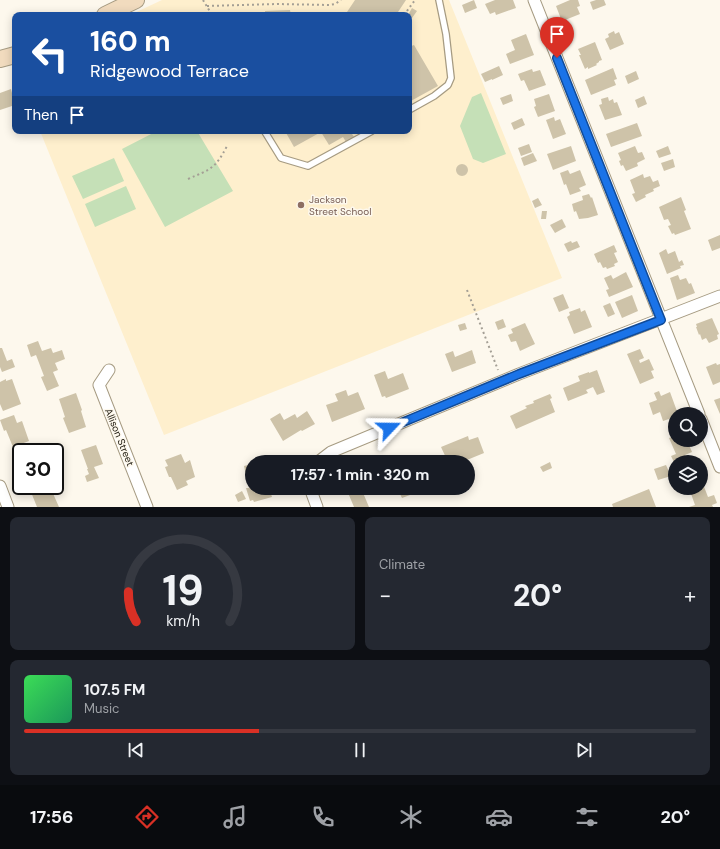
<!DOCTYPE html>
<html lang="en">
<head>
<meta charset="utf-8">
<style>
  body { margin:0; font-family:"DM Sans",sans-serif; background:#242831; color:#f1f3f6; height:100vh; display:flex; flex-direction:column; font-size:15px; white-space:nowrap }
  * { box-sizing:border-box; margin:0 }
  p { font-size:13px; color:#9ea1a6 }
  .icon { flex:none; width:22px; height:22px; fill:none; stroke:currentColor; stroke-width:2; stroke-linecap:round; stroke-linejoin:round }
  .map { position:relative; height:507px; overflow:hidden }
  .side { display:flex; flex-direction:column; gap:10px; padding:10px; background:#0d0f14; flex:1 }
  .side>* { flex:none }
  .top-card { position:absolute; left:12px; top:12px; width:400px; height:122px; border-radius:8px; box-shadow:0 2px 10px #0003; background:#1a4fa0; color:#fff; overflow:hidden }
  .tools { position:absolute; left:668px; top:407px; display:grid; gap:8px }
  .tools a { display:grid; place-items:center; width:40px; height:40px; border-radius:50%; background:#171b24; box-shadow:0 2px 10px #0003; font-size:20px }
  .speed { position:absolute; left:12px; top:443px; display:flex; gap:8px; font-size:20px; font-weight:700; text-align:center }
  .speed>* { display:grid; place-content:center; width:52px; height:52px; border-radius:50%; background:#171b24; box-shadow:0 2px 10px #0003; line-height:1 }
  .speed .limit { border:2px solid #111; border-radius:6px; background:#fff; color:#111 }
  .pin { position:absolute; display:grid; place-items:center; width:34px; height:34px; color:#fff; margin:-41px -17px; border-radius:50% 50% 50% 0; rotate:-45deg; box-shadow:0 0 4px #0007 }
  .pin .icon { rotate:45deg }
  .me { position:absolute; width:44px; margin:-22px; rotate:67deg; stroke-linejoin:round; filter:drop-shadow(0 0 3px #0008) }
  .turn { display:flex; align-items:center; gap:14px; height:84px; padding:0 12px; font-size:18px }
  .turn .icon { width:52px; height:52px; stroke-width:2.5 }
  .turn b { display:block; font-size:28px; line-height:34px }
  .then { display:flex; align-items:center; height:38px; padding:0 12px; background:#0003; gap:8px; font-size:15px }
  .big { font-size:30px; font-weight:700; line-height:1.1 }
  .side .card { flex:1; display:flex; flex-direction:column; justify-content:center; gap:6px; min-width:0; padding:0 14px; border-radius:8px; background:#242831 }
  .side .dial { align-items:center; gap:0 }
  .dial svg { height:104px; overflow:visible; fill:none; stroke:#363941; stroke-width:7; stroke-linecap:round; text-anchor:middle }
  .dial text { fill:#f1f3f6; stroke:none }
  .song { display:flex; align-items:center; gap:12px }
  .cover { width:48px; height:48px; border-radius:6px; background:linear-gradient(135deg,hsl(130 70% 55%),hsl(150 70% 35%)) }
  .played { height:4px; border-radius:2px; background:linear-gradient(90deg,#d93025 35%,#363941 35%) }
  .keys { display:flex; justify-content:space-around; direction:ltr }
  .heat { display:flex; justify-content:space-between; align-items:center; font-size:22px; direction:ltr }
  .side .tiles { flex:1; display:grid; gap:10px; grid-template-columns:1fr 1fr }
  .card:last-child { grid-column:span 2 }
  .trip { position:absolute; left:245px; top:455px; width:230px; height:40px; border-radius:20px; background:#171b24; box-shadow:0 2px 10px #0003; font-weight:700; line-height:40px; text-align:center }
  .tab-bar { display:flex; height:64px; justify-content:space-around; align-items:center; background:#090b0e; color:#9ea1a6 }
  .tab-bar .icon { width:28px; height:28px }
  .tab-bar .current { color:#d93025 }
  .tab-bar b { font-size:18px; color:#f1f3f6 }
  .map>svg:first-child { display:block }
</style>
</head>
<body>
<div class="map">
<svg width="720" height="507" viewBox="0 0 720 507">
  <rect width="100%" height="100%" fill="#fdf8ed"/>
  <path fill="#feefcd" d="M162,0H449L562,278L164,435L40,131H409V15H130Z"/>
  <path fill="#c5e0b7" d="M481,93L506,154L483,163L473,159L460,126L472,97Z
    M157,131H197L233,191L165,227L122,149Z
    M114,158L124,181L83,199L72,176Z
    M126,186L136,209L95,227L85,204Z"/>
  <path fill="#cec3a9" d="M355,0H406L396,15H345Z
    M474,0L477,8L465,13L462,5Z
    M495,0H513L516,8L496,15L495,12L490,14L485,4Z
    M570,0H578L580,6L577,7L580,14L565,20L564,18L561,19L556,6Z
    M596,0H604L606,5L593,10L590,2Z
    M412,8L417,11L412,18L408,15Z
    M290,10L291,15H265V11Z
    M614,31L615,34L619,32L624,44L610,50L605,39L609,37L608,34Z
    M526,34L534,55L510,64L506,54L515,50L511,40Z
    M595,42L602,60L599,61V62L596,64L597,65L588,69V67L585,69L579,55H581L578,49Z
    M414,45L438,86L409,102V47Z
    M499,66L503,75L492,80V79L485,82L481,74Z
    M613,68L617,79L614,80L616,85L591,95L585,80Z
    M532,69L533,72L540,70L546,85L529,91L524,80L521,81L518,74Z
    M636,71L639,79L628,84L625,76Z
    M11,89L15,105L0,110V93Z
    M511,94L513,101L503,105L500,98Z
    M549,94L555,111L538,117L534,107L536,106L534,99Z
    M644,96L647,104L638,108L635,100Z
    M608,97L609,101L613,99L614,103L617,102L622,115L605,120L599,105L602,104L601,99Z
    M554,117L555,121L560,119L566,134L553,139L546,120Z
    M522,118L525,125L514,130L511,123Z
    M637,123L642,136L611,147L606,134Z
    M285,131H358L352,134L354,137L346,142L343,137L329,145L321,132L294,147Z
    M529,144L532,152L521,156L518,148Z
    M571,146L576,161L553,170L547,154Z
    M635,146L638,153L642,152L645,159L637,163L638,166L626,171L623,165L621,166L619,161L621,160L618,153Z
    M668,146L671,154L659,158L656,151Z
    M533,153L537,161L524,166L521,158Z
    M673,159L675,167L664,171L661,163Z
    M456 170a6 6 0 1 1 12 0a6 6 0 1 1-12 0Z
    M568,170L570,174L580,170L586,185L579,188L581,191L570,195L566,184L564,185L560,173Z
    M643,174L644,178L650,176L653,182L658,180L660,186L653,189L654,191L645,195L646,197L636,202L632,194L635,193L630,180Z
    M589,194L591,198L592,197L598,215L588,218L579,219L576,211L574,212L572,204L583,200L582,196Z
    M681,197L686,210L684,211L691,229L675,235L674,233L672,234L668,226L671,225L668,219L664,220L659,207Z
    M538,198L542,205L535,208L532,201Z
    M542,211H547L546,219H541Z
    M562,219L566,227L555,233L550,225Z
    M720,235V248L712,251L708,240Z
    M571,241L572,243L577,241L580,247L568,252L564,244Z
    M614,245L617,252L614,253L618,262L614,264L615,266L607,269L606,267L603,268L600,262L598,263L594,254Z
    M666,249L668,254L675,251L679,262L682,260L684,265L680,266L681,268L667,274L659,253Z
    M626,272L633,287L609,297L606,290L609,289L604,278L611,275L613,279Z
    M678,275L680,280L686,278L689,284L691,283L695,293L677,300L670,278Z
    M563,294L569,308L559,312L553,298Z
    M632,295L638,311L622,318L615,302Z
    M610,303L615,314L608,317L603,306Z
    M580,308L581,312L585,310L592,327L574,334L567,317L570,315L569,312Z
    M712,318L719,334L717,335L718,339L709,343L706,338L702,340L700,334L699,335L696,327H697L696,324Z
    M503,319L506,327L498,330L495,322Z
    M465,323L467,329L460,331L458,325Z
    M525,323L535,344L520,351L516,341L511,342L508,335L513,333L511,329Z
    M38,341L42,351L51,348L53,353L62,350L65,359L55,363L58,370L53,372L59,386L47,391L41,377L44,376L36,355L31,357L27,345Z
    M0,348H2L7,361L12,359L15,367L2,372L0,367Z
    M640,349L644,358L639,360L640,363L649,359L654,370L651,371L654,378L640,384L627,354Z
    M472,350L476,363L452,372L445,354L453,351L455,357Z
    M716,363L717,365L720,364V382L713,385L706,367Z
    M597,370L605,392L597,395L593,387L586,390L588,393L568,401L563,388L580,381L578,376L589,372V373Z
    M385,371L388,379L403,373L409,389L386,398L385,396L382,397L374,375Z
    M6,379V381L12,379L21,404L3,411L0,404V382Z
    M346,390L348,396L358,392L365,409L332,422L326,405L338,401L335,394Z
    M659,391L661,396L670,392L678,414H675V417L663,421L660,412L653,415L649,403L657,400L654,393Z
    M76,393L82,410L81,411L86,427L69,433L63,418L65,417L59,399Z
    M550,394L552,398L550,399L555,412L516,429L510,416L527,408L525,406L534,403L533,401Z
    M720,398V414L714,400Z
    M307,411L315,424L302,431L301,430L283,441L270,419L280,413L284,420L295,414L297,418Z
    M14,415L17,423L22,421L29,441L13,447L6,430L4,431L0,420Z
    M468,436L469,440L478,437L484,453L462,462H448L441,447Z
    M675,436V440H687L692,452L685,455L687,459L679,462H674L671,456L676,454L669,438Z
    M96,445L103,464L94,467L99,478L87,482L85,476L89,474L87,469H88L81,450Z
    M181,454L185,463L190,460L195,477L186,481L188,485L177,490L171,477H169L165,467L168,466L165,460Z
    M550,462L552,468L543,472L540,467Z
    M252,464V488H269L272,497L254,502L253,500L250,501L246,488H249L244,466Z
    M666,465L671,476L658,480L654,469Z
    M701,479L708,497L714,495L717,503L712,505L713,507H689L695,505L689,488H701Z
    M23,486H44L46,491L51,489L59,507H37L31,492L26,494Z
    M346,488H361L369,507H354Z
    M397,488H411L408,489L410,495L402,498Z
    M649,489L656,507H613L612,504Z
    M242,491L246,499L238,502L235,495Z"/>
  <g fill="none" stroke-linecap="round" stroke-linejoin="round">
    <g stroke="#a69b82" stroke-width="8">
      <path id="lane" d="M409,110L434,96L448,85L451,78L446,34L439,0
        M265,132L281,158L308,166L372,131"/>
    </g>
    <g stroke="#a69b82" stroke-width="13">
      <path id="street" d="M534,0L699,414
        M109,370L99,385L147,507
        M701,419L720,467
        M318,462L331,452L519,374L720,296
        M0,486L8,507
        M310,488L317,507"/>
    </g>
    <g stroke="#a69b82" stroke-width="18">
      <path id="secondary" d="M105,15L136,0
        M0,59L15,55"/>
    </g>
    <path stroke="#a49f95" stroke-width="2" stroke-dasharray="2 3" stroke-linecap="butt" d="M203,0L212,15
      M207,6L277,4L329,5L335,4L341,0
      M404,15L415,0
      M188,179C211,169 215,169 227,146
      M467,290L498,370"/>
    <use href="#lane" stroke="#fff" stroke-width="5.5"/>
    <use href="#street" stroke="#fff" stroke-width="11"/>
    <use href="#secondary" stroke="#f1dbbe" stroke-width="16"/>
  </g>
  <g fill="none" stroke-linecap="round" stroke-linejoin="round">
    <g stroke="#114b97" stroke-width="10">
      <path id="route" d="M389,428L519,374L661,320L557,58"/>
    </g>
    <use href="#route" stroke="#1a73e8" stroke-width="7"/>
  </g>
  <circle fill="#8d6e63" stroke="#fdf8ed" stroke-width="1.5" cx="301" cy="205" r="4"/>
  <g text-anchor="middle" stroke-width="3" stroke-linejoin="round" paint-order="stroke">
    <g font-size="10" fill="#785e54" stroke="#fdf8ed" text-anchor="start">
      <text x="309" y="203">Jackson<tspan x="309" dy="12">Street School</tspan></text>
    </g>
    <g font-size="10" fill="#19150b" stroke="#fdf8ed">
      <text transform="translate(120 437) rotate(68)" y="4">Allison Street</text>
    </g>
  </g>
</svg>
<div class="tools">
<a><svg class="icon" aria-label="search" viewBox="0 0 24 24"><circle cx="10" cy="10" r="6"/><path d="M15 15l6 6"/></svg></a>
<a><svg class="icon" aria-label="layers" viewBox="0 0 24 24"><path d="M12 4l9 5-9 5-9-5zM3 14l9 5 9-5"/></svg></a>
</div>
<div class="speed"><div class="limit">30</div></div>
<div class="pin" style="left:557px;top:58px;background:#d93025"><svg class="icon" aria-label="arrive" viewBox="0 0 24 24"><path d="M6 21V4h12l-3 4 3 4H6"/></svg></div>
<svg class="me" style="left:389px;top:428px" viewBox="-20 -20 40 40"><path d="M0-17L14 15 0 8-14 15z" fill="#1a73e8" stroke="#fff" stroke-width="4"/></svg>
<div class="trip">17:57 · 1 min · 320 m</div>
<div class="top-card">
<div class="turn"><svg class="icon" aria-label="left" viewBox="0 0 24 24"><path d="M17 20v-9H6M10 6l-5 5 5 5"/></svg><div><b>160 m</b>Ridgewood Terrace</div></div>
<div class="then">Then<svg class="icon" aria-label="arrive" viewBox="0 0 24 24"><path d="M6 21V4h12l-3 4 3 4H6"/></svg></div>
</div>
</div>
<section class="side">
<div class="tiles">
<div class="card dial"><svg viewBox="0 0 100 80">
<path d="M14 69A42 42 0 1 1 86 69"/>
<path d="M14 69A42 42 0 0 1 8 46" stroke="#d93025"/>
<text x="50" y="56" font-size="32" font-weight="700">19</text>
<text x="50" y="72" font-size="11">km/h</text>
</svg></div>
<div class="card"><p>Climate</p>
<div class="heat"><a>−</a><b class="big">20°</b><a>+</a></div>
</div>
<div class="card">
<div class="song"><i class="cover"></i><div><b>107.5 FM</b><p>Music</p></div></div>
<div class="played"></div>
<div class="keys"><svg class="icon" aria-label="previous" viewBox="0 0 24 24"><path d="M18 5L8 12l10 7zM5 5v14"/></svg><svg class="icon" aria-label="pause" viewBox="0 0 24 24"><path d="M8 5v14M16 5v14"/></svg><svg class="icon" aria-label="next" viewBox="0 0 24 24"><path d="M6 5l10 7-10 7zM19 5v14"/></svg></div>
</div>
</div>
</section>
<nav class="tab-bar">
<b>17:56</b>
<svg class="icon current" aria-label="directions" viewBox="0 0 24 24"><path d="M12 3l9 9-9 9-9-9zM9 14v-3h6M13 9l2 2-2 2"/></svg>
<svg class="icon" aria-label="music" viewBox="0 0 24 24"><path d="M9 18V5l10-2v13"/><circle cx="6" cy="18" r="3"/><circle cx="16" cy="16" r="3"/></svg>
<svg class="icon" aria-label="phone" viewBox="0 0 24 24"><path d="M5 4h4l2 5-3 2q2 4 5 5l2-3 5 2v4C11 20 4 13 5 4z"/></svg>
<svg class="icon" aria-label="climate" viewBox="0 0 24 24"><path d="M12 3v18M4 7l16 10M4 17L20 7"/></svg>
<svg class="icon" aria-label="car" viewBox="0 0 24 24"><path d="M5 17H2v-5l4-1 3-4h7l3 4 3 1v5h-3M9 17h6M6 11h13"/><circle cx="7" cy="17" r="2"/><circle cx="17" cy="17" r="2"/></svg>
<svg class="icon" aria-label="filters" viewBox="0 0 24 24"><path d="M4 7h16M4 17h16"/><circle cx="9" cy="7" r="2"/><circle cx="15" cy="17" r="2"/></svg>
<b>20°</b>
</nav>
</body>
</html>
